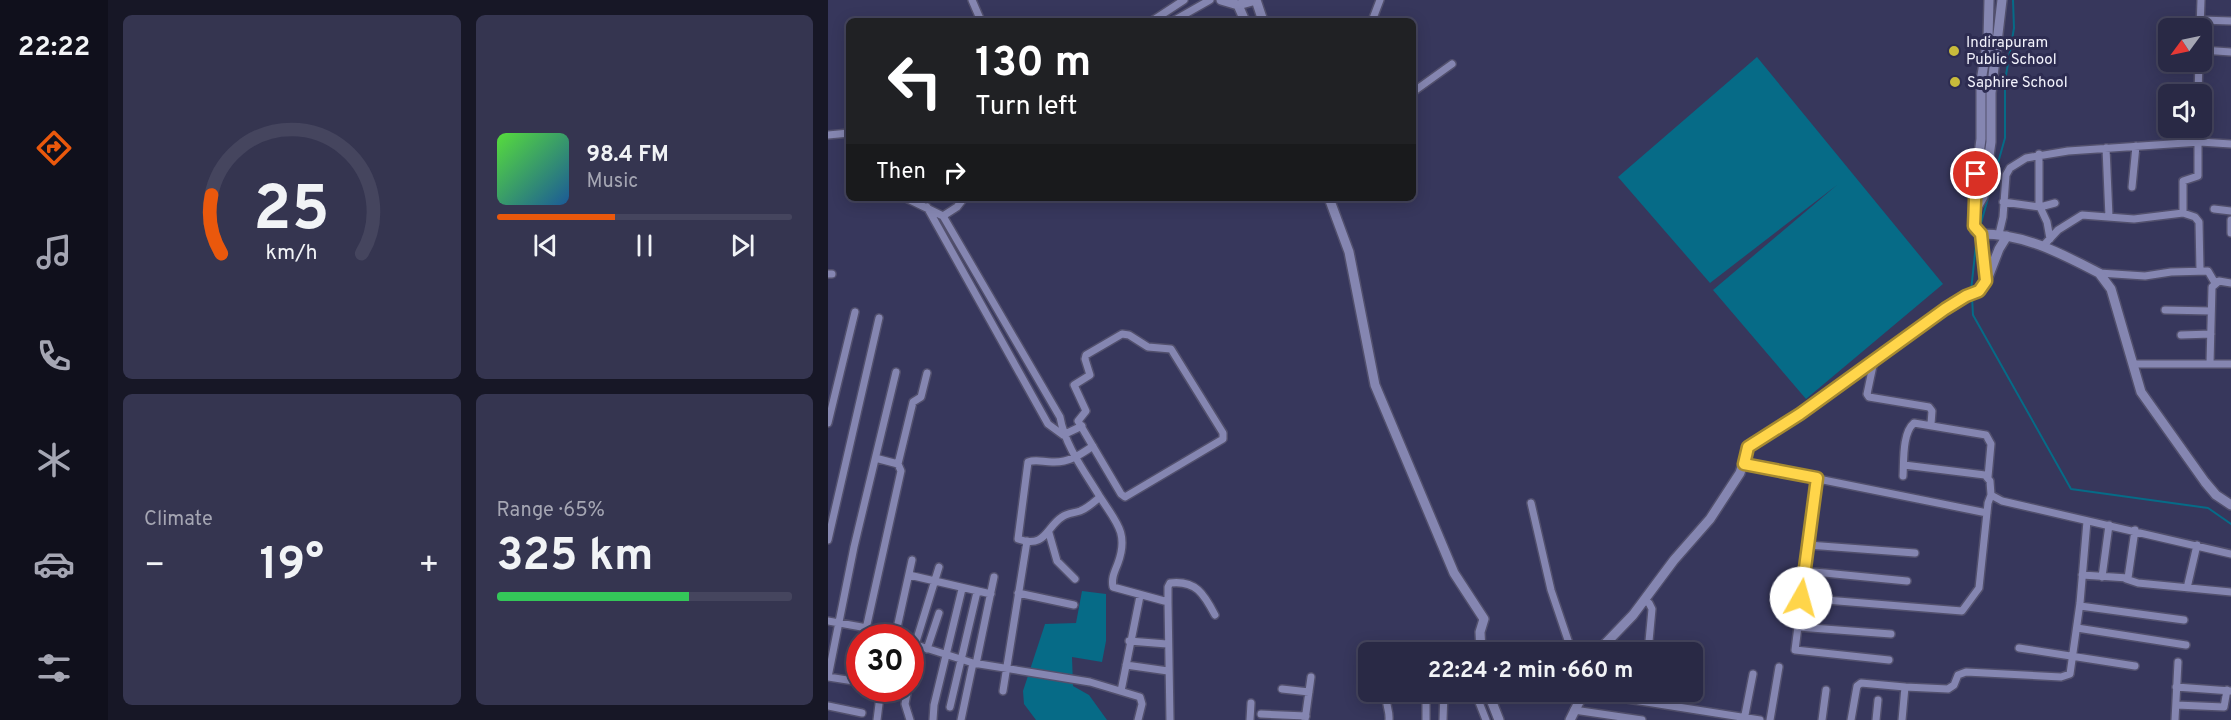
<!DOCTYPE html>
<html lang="en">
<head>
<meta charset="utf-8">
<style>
  body { margin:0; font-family:Overpass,sans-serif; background:#353550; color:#f1f3f6; height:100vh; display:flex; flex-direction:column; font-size:22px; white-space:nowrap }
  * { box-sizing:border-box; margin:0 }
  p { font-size:20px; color:#a5a6b3 }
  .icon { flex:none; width:33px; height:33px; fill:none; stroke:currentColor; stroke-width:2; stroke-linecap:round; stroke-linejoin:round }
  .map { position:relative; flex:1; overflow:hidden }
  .drawer { display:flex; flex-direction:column; gap:15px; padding:15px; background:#171726; width:720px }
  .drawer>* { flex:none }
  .guide { position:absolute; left:18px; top:18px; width:570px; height:183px; border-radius:9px; box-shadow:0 3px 15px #0003,0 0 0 2px #45455e; background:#202124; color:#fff; overflow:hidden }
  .needle { width:39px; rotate:237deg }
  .controls { position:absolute; left:1330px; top:18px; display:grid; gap:12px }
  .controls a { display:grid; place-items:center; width:54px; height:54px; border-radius:9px; background:#292945; box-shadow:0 3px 15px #0003,0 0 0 2px #45455e; font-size:30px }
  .speed { position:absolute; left:18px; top:624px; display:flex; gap:12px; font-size:30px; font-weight:700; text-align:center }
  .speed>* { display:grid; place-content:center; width:78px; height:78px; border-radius:50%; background:#292945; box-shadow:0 3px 15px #0003,0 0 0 2px #45455e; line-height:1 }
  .speed .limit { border:9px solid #d22; background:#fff; color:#111 }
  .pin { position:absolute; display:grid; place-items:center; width:51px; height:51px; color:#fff; margin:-26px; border:3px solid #fff; border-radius:50%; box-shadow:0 2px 6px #0007 }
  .me { position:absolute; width:66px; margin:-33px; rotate:7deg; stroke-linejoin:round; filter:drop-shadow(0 0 4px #0008) }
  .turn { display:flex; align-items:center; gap:21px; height:126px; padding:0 30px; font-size:27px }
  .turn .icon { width:78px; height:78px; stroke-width:2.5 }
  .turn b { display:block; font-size:42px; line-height:51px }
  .then { display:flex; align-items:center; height:57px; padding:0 30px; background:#0003; gap:12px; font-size:22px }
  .big { font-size:45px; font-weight:700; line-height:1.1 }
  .drawer .tile { flex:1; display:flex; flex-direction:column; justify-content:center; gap:9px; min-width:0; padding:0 21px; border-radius:9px; background:#353550 }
  .drawer .dial { align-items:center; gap:0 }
  .dial svg { height:156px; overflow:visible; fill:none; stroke:#45455e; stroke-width:7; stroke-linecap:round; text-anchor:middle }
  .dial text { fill:#f1f3f6; stroke:none }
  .song { display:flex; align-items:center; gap:18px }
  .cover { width:72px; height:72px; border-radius:9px; background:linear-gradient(135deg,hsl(110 70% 55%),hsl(210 70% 35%)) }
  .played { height:6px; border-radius:3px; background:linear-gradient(90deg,#ea580c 40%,#45455e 40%) }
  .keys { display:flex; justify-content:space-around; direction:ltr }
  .heat { display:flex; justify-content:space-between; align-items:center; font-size:33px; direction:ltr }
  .charge { height:9px; border-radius:4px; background:linear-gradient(90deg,#34c759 65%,#45455e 0) }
  .drawer .tiles { flex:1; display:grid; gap:15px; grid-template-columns:repeat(2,1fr) }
  .trip { position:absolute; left:530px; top:642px; width:345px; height:60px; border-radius:9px; background:#292945; box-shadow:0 3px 15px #0003,0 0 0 2px #45455e; font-weight:700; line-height:60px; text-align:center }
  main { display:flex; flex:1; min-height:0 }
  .tabs { display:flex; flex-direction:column; width:108px; justify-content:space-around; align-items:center; background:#10101c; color:#a5a6b3 }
  .tabs .icon { width:42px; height:42px }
  .tabs .active { color:#ea580c }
  .tabs b { font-size:27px; color:#f1f3f6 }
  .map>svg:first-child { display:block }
</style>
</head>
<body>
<main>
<nav class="tabs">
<b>22:22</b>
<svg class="icon active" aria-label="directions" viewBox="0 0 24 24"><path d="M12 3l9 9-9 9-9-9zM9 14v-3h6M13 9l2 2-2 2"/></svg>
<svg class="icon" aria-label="music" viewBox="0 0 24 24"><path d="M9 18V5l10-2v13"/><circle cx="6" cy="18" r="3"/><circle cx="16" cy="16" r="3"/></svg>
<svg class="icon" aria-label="phone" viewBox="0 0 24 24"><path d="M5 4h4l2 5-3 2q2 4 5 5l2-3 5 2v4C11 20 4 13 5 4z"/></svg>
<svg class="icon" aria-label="climate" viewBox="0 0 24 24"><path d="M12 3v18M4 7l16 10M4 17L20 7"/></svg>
<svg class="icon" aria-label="car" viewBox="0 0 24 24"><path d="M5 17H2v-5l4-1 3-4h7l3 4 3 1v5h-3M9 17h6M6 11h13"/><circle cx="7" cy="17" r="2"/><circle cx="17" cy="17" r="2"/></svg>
<svg class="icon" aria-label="filters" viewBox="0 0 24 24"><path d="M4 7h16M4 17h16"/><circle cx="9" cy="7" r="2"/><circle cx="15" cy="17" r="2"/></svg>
</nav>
<section class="drawer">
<div class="tiles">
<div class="tile dial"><svg viewBox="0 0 100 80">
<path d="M14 69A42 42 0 1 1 86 69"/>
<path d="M14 69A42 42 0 0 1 9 39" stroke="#ea580c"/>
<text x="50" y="56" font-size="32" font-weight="700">25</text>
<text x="50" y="72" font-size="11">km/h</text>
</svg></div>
<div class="tile">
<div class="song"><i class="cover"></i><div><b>98.4 FM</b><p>Music</p></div></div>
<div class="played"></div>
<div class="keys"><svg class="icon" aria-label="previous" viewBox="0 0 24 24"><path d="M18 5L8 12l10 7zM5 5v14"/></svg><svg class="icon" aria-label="pause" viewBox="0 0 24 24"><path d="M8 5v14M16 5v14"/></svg><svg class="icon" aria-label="next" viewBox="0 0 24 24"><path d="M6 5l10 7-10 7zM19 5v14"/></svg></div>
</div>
<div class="tile"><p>Climate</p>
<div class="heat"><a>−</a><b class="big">19°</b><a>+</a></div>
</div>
<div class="tile"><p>Range · 65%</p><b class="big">325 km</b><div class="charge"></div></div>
</div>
</section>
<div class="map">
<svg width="1403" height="720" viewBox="0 0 1403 720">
  <rect width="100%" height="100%" fill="#37375c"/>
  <path fill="#066b87" d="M929,57L1115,284L978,399L885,290L1009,185L882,283L790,177Z
    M254,591L278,594V641L274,662L244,657L245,686L261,695L279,720H208L196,704L195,691L217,624L248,623Z"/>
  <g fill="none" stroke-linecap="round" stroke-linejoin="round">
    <path stroke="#066b87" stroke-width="2" d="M1151,230L1177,138V81L1186,28L1185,0
      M1143,291L1149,235
      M1144,297L1145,315L1243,489L1380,508L1403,524"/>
    <g stroke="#52506d" stroke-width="10">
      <path id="street" d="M144,0L153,21
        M1373,20L1403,21
        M324,21L356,0
        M345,21L382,0
        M544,21L552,0
        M1372,28L1373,0
        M1374,50L1403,52
        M585,92L624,64
        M1370,94L1371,62
        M0,135L21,133
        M1278,148L1281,217
        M1304,187L1308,146
        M78,198L115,216L232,417C237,446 257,472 272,497C266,502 260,508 252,511C246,513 239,513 234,517C218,527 218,549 190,539L200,462C208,459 215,462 224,462C240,463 252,455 265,446
        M1175,202L1212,207
        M1211,203V154
        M99,207L220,424L235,435
        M1386,209L1403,211
        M1355,213V181L1370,176V128
        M115,216L129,207L136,198
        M1403,220V233
        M1171,234L1175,217L1178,175L1182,168L1198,158L1240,151L1372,142L1403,144
        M1222,239L1219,222L1212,207L1227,203
        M1216,245L1230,230L1254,215L1306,219L1355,213L1367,217L1371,222L1372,270
        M1271,273L1317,276L1343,272L1380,271L1387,283
        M0,274H4
        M1337,310L1383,311
        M294,334L301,335L320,347L343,349L395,433V439L297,497L293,494L250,421L258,411L246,385L262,375L257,359L258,355Z
        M1353,335L1383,334
        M1046,361L1039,394L1041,397L1101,407L1104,411L1103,424
        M1382,363L1384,287L1391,281L1403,283
        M1305,364H1403
        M0,423L27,312
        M235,435L254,426
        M70,464L85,402L93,397L99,373
        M916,464L1159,513
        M1076,465L1157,475L1162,481L1163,495L1174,501L1403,554
        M1075,476C1076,461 1074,433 1086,423L1158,435L1163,444L1160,477
        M989,478L967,650L1061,660
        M272,497C288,522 301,533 290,563C287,571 283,578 285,587L340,602L342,720
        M703,503L723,590L744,652
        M221,533L229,561L247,579
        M0,540L51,318
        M980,545L1087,553
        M976,571L1079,581
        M81,575L163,594
        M1254,575L1300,578L1307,530
        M1274,577L1281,525
        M1298,579L1310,583L1403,592
        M1359,588L1369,545
        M190,593L246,605
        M973,598L1134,611L1151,588L1160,503L1163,495
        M815,601L821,603L824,609L820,652
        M340,602V587L342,583C368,580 376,594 387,615
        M1252,606L1356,620
        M0,621L39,628L67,638
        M970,627L1063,634
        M1249,628L1358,645
        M67,637L84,560
        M36,638L73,471L70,464L51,459
        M301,641L339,644
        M82,643L145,663L262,682L312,697L314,704L310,720
        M1191,648L1307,666
        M99,649L111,613
        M148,664L166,577
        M298,665L340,671
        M82,673L87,645L111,567
        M0,677L26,547L68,372
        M0,677L32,682
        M27,681L32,657
        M1077,687L1120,689L1126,685L1130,675L1138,672L1233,677L1242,674L1252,603L1259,521
        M1348,687L1403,691
        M80,688L77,704L82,720
        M454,689L481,692
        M175,691L199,541
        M293,691L312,596
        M559,692C556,703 562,709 561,720
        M647,692L658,720
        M755,692L932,720
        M1348,705L1396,707L1399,690
        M0,706L34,713
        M122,707L149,592
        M746,710L814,720
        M433,714L478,716
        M49,720L53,688
        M105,720L106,705L134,589
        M133,720L145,663
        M422,720L423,703
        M477,720L483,677
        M598,720V692
        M615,720L616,692
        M916,720L925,674
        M942,720L951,667
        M994,720L998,690
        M1023,720L1029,686L1033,683L1077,687L1074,720
        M1048,720L1050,700
        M1347,720L1350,662"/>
    </g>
    <g stroke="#52506d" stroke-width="12">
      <path id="secondary" d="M393,0L410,5L428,0
        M428,0L435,21
        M1174,0L1163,93V142L1155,197L1149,207L1146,223L1147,231L1153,234C1197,234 1232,253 1271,273L1283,289L1313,392L1377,482L1388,495L1403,505
        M410,5L417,21
        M501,198L521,252L547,385L626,573L656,619L652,632L653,652
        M1149,207L1146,192L1153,139V81L1160,39L1161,0
        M1159,280L1171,249L1179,236
        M773,652L777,644L805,615L846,560L882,519L912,473L920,447L972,414L1123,305L1151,291L1158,281L1153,234
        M660,692L671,720
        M742,720L756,692"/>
    </g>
    <use href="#street" stroke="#8586b1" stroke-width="7"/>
    <use href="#secondary" stroke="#8586b1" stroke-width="9"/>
  </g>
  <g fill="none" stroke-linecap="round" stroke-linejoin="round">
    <g stroke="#a68a30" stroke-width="15">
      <path id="route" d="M973,598L989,478L916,464L920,447L972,414L1117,309L1138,296L1151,291L1158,281L1153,234L1146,226L1148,174"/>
    </g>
    <use href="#route" stroke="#ffd54a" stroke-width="10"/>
  </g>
  <g fill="#c8bb3b" stroke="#2d2c51" stroke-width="2">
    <circle cx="1126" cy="51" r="6"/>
    <circle cx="1127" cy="82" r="6"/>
  </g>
  <g text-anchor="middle" stroke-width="6" stroke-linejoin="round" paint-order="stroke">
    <g font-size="15" fill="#f3f3fd" stroke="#2d2c51" text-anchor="start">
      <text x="1138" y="47">Indirapuram<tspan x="1138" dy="17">Public School</tspan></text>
      <text x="1139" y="87">Saphire School</text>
    </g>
  </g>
</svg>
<div class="controls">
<a><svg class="needle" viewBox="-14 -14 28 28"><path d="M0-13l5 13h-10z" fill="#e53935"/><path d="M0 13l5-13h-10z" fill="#a5a6b3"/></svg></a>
<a><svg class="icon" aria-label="sound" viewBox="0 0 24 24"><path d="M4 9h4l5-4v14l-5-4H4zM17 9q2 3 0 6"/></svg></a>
</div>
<div class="speed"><div class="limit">30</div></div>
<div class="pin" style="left:1148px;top:174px;background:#d93025"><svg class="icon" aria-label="arrive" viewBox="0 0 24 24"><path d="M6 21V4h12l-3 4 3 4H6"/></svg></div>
<svg class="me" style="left:973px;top:598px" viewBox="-20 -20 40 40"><circle r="19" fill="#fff"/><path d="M0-13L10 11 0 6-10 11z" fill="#ffd54a"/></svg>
<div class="trip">22:24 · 2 min · 660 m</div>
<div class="guide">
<div class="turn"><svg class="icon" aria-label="left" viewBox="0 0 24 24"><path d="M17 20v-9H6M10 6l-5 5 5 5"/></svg><div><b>130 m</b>Turn left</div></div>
<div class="then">Then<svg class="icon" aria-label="right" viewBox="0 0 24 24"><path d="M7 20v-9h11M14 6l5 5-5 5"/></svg></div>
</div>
</div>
</main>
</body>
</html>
